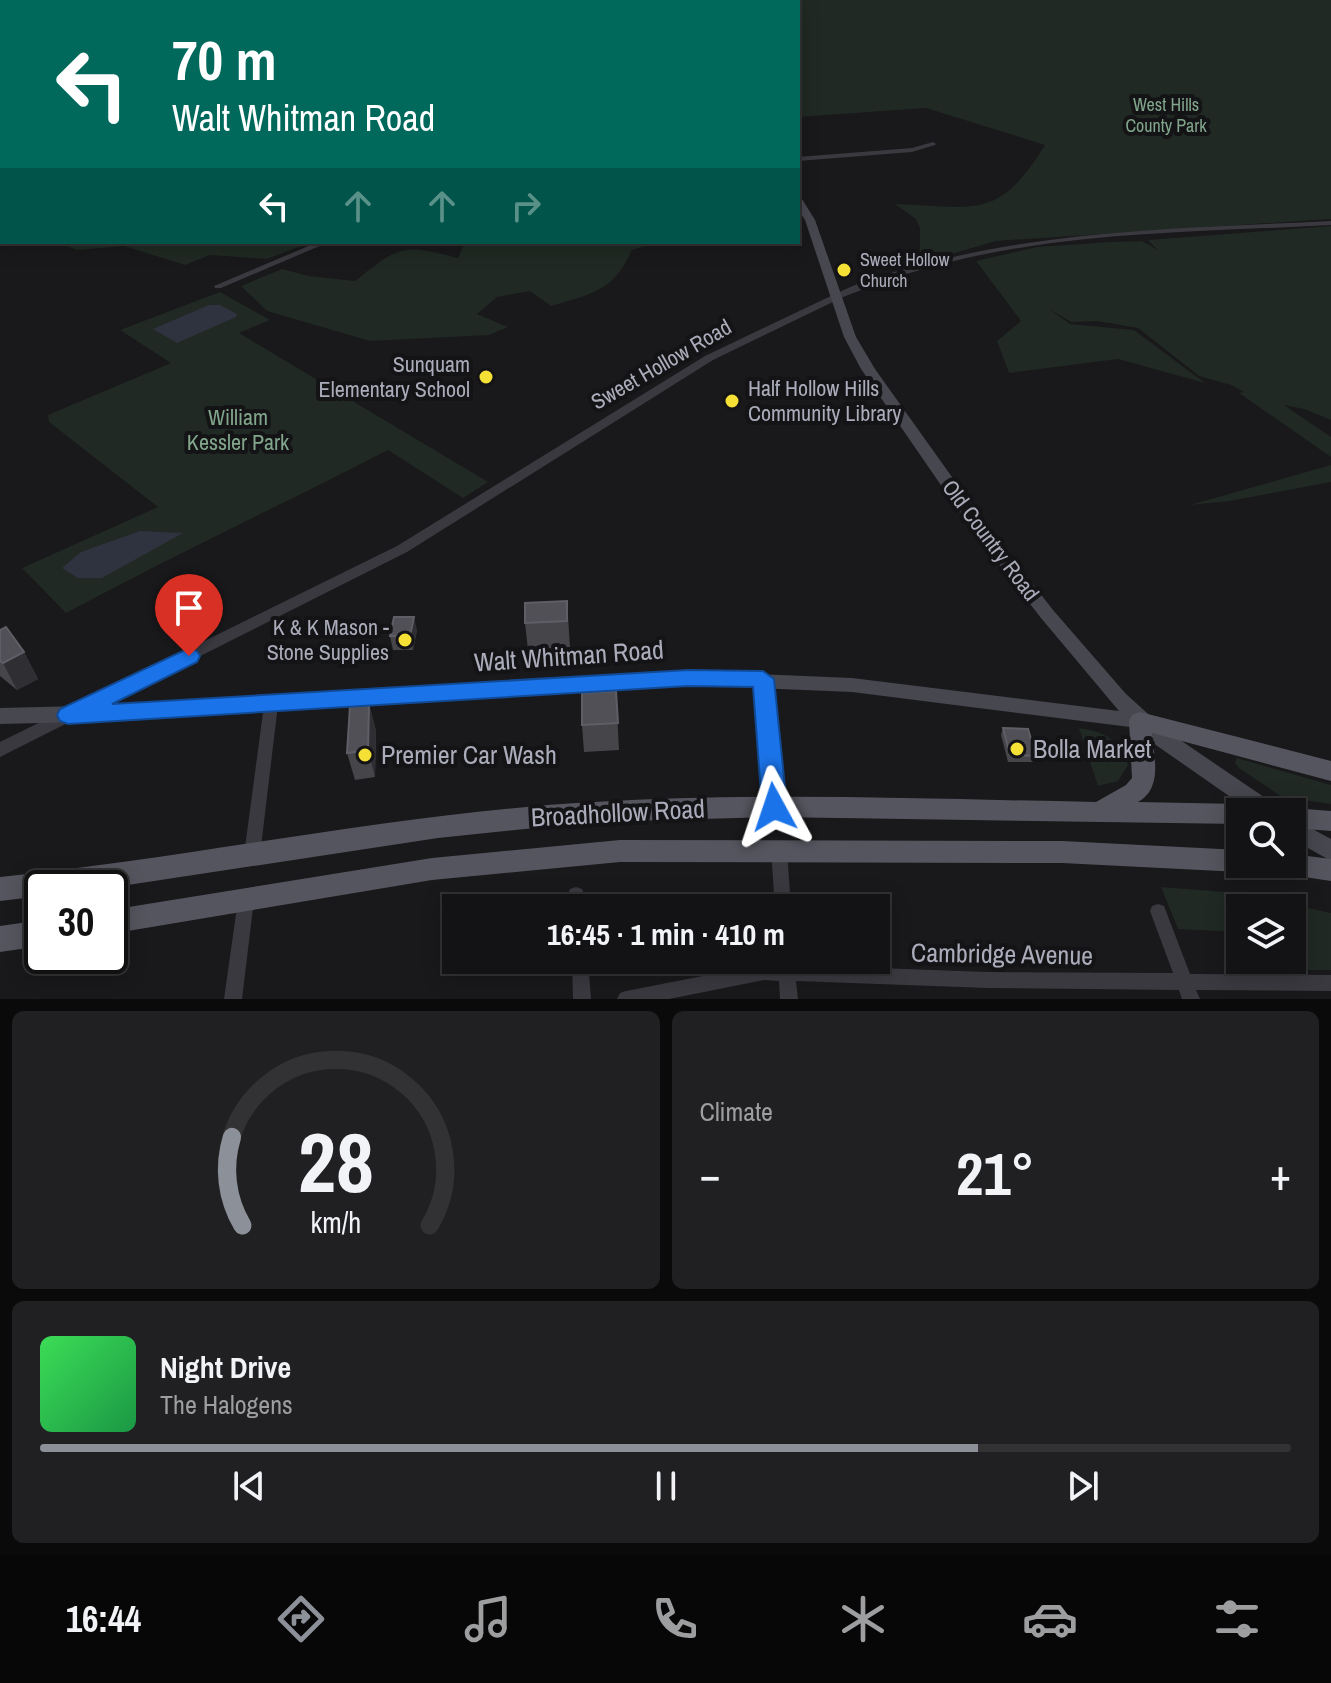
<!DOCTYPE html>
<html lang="en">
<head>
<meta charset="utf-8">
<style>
  body { margin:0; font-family:"Archivo Narrow",sans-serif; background:#202022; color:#f1f3f6; height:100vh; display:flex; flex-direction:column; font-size:30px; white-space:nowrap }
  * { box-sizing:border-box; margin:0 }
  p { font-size:26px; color:#9d9ea0 }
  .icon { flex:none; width:44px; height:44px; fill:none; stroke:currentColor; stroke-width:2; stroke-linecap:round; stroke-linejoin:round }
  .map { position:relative; height:999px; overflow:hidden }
  .sheet { display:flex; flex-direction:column; gap:12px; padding:12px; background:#0a0a0b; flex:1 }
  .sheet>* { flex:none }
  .top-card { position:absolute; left:0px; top:0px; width:800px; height:244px; box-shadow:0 4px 20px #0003,0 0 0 2px #323234; background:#00695c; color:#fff; overflow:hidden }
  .tools { position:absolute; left:1226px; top:798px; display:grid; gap:16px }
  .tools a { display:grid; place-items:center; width:80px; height:80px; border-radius:0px; background:#131214; box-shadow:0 4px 20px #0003,0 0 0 2px #323234; font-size:40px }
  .speed { position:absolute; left:24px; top:870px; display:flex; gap:16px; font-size:40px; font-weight:700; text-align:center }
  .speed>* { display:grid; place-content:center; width:104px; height:104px; border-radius:50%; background:#131214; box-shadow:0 4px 20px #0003,0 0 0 2px #323234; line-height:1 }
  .speed .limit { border:4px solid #111; border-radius:12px; background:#fff; color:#111 }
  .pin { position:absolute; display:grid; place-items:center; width:68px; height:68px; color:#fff; margin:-82px -34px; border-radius:50% 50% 50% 0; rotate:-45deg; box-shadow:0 0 8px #0007 }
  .pin .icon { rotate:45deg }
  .me { position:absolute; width:88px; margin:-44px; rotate:355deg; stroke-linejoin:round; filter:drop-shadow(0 0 6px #0008) }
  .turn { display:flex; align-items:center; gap:28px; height:168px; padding:0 40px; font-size:36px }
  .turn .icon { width:104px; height:104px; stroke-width:2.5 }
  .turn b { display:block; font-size:56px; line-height:68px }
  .lanes { display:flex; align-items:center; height:76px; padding:0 40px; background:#0003; justify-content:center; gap:40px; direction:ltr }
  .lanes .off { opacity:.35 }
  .big { font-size:60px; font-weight:700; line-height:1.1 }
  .sheet .tile { flex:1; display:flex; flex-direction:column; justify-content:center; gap:12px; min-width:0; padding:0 28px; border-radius:12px; background:#202022 }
  .sheet .dial { align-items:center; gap:0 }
  .dial svg { height:208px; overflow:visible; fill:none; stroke:#323234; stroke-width:7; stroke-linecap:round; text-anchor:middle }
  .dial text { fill:#f1f3f6; stroke:none }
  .song { display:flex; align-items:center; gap:24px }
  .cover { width:96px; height:96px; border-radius:12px; background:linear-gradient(135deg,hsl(130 70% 55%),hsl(140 70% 35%)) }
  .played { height:8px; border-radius:4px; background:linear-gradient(90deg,#8c9099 75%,#323234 75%) }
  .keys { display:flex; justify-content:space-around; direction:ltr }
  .heat { display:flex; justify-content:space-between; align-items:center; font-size:44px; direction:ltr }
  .sheet .tiles { flex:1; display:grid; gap:12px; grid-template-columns:1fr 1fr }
  .tile:last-child { grid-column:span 2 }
  .trip { position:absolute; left:442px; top:894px; width:448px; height:80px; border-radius:0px; background:#131214; box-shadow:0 4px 20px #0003,0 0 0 2px #323234; font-weight:700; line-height:80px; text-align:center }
  .tab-bar { display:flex; height:128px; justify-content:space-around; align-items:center; background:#080708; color:#9d9ea0 }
  .tab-bar .icon { width:56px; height:56px }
  .tab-bar .active { color:#8c9099 }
  .tab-bar b { font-size:36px; color:#f1f3f6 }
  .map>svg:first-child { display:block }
</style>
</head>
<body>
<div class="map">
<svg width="1331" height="999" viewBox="0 0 1331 999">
  <rect width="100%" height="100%" fill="#19181a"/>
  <path fill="#202923" d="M719,0H1331V219L996,241L934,259L920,254V228L916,219L895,204C976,207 998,221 1045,145L926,108L798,117V68L801,67L798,2Z
    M1331,226V420L1304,409L1284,405L1331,437V457L1239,393L1244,392L1231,385L1199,376L1138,328L1097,321L1071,322L1049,309L1070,324L1134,330L1205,383L1118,359L1009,373L997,341L1021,321L976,261L1037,247L1110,242L1142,241L1158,250L1148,240Z
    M56,242H312L267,259L210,255L185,265L124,246L77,250Z
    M465,242H658L632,250C614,291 592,294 551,306L530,291L497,297L477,314L508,327L489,335L370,341L267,311L241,286L282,269L309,276L355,281C399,246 402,243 458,258Z
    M220,292L270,320L239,333L488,482L463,498L388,450C281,505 172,556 66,613L22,568L158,507L49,422L48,415L171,363L120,330Z
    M1331,465V482L1230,501L1190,505Z
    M1079,728C1103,731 1121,740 1128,765L1118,781L1098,786Z
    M1237,758L1331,785V804L1282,797L1239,768L1235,763Z
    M1161,887L1239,893L1331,913V970H1300L1286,960H1292V908H1240V932L1178,929Z"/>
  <path fill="#2e333f" d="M209,305H220L237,314L236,317L177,343L153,329Z
    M140,531L183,533L102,578H78L62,568L81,552Z"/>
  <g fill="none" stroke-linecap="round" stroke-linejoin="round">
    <path fill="#3a3940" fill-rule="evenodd" d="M640,0H645L644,2H639Z
      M0,27H2V30H0Z
      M0,75L2,76V80L0,79Z
      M933,142L936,144L935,145L912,152L798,161V157L912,148Z
      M1331,221V225C1206,232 1077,231 954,261C914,270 876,284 838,299H832L831,297C851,284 892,272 917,266C1052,229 1192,228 1331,221Z
      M318,242H329L221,288H215L214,286Z
      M763,674L768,676L770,679L781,807L779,811L774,813L769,811L767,807L756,679L758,676Z
      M271,700L276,701L278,705L260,855L257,860L252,862L247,860L244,855L264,705L266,701Z
      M779,843L784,845L787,850L791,908H775L771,850L774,845Z
      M576,887L582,889L584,894L585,908H569L568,894L570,889Z
      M246,893L252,895L254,900L242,999H224L238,900L240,895Z
      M1158,904L1164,906L1190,974L1331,975V991L1196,990L1200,999H1182L1179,990L988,988L796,981L798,999H780L779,981L764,980L669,999H617L620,993L626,991L764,964H778V960H794L795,965L988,972L1173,973L1150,911L1152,906Z
      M572,960H588L591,999H573Z"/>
    <path fill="#3a3940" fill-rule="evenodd" d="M835,294L839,295V299L713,360L407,552L0,757V742L397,546L705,356Z"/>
    <path fill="#474750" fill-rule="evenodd" d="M798,198L802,199L815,220L856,337L875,369L979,515L1053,610L1126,694L1167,731L1277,806L1280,812H1252L1153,743L1138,728L852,692L688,685L122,721L0,724V708L122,705L688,671L852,678L1119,711L1041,618L967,523L861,369L844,337L805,220L798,209Z
      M1292,818L1331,839V861L1292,839Z"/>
    <path fill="#55555f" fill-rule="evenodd" d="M1140,712L1331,761V781L1152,733C1154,757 1163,788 1138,802L1240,804L1249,807L1251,812H1240V824L774,817L593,822L438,838L108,888H42V896L0,901V877C198,857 395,813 594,802C761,792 929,799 1096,802L1126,785L1132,778L1129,721L1132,715Z
      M1292,808L1331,811V831L1292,828V812H1283Z
      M620,840L1062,841L1240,850V864H1251L1249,869L1240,872L1062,863L620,862L432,880L110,934V910L432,858Z
      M1292,854L1331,859V881L1271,872L1267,864H1292Z
      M42,920V946L0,952V926Z"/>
  </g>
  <path fill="#46454a" d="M567,601L570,647L528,650L525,623Z
    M0,630L24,652L38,679L17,690L0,676Z
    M417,630L413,650H393L390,636Z
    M616,691L619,750L584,752L582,725Z
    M369,704L376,731L375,777L355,780L347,753Z
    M1003,728L1036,756L1034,762H1008L1001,735Z"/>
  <path fill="#2f2e32" d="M414,617L417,630L413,650L410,636Z
    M24,652L38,679L17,690L3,663Z
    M369,704L376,731L375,777L368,750Z"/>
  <path fill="#505056" stroke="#5e5e66" stroke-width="2" d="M567,601V621L525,623V603Z
    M394,617H414L410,636H390Z
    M6,627L24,652L3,663L0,661V630Z
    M616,691L618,723L582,725V693Z
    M369,704L368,750L347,753L350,706Z
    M1003,728L1028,729L1036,756L1010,755Z"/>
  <path fill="#1a73e8" stroke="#114b97" stroke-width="2" d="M189,648L197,651L200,656L197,662L112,704L688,670L763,671L774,679L787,807L783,814L774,818L766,814L762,807L753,687L688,686L68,724L60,721L57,715L60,709Z"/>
  <g fill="#f5e036" stroke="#141316" stroke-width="3">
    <circle cx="844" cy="270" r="8"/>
    <circle cx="486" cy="377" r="8"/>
    <circle cx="732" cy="401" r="8"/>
    <circle cx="405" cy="640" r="8"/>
    <circle cx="1017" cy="749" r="8"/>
    <circle cx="365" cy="755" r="8"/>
  </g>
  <g text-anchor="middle" stroke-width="8" stroke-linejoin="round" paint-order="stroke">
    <g font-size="18" fill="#81a68c" stroke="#141316">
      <text x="1166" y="111">West Hills<tspan x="1166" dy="21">County Park</tspan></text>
    </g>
    <g font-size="18" fill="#aaacba" stroke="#141316" text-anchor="start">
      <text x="860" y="266">Sweet Hollow<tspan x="860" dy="21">Church</tspan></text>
    </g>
    <g font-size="22" fill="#aaacba" stroke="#141316" text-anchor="end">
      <text x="470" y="372">Sunquam<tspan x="470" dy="25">Elementary School</tspan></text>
      <text x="748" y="396" text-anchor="start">Half Hollow Hills<tspan x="748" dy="25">Community Library</tspan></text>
      <text x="389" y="635">K &amp; K Mason -<tspan x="389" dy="25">Stone Supplies</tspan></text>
    </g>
    <g font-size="22" fill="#aaacba" stroke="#141316">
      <text transform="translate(661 364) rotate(-30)" y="8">Sweet Hollow Road</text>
      <text transform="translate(991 540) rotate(53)" y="8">Old Country Road</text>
    </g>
    <g font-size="22" fill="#81a68c" stroke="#141316">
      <text x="238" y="425">William<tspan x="238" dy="25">Kessler Park</tspan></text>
    </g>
    <g font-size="26" fill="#aaacba" stroke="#141316">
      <text transform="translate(569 656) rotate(-4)" y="9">Walt Whitman Road</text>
      <text transform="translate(618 813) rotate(-3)" y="9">Broadhollow Road</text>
      <text transform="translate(1002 954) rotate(1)" y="9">Cambridge Avenue</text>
    </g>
    <g font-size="26" fill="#aaacba" stroke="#141316" text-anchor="start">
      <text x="1033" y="758">Bolla Market</text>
      <text x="381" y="764">Premier Car Wash</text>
    </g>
  </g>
</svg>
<div class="tools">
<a><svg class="icon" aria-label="search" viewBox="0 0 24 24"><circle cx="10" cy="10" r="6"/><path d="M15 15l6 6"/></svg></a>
<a><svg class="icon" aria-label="layers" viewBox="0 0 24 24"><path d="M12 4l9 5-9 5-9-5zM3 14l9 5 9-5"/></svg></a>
</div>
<div class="speed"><div class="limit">30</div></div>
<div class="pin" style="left:189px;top:656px;background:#d93025"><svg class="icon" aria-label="arrive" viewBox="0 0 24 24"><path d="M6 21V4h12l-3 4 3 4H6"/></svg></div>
<svg class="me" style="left:774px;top:807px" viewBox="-20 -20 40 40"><path d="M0-17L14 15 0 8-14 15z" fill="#1a73e8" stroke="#fff" stroke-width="4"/></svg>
<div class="trip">16:45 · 1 min · 410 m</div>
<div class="top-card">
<div class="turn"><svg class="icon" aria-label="left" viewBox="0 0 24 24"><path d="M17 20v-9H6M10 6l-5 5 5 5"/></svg><div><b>70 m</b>Walt Whitman Road</div></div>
<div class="lanes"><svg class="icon" aria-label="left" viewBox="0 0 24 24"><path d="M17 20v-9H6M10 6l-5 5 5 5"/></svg><svg class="icon off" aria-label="ahead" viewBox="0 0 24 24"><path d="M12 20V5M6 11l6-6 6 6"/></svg><svg class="icon off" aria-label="ahead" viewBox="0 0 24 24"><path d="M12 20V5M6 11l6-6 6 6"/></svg><svg class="icon off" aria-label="right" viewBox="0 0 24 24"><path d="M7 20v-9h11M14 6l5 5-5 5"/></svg></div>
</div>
</div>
<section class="sheet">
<div class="tiles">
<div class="tile dial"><svg viewBox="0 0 100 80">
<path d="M14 69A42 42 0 1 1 86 69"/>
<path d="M14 69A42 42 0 0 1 10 35" stroke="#8c9099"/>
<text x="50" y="56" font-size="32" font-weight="700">28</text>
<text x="50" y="72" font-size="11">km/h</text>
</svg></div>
<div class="tile"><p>Climate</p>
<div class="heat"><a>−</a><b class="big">21°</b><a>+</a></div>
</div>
<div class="tile">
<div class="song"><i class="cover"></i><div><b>Night Drive</b><p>The Halogens</p></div></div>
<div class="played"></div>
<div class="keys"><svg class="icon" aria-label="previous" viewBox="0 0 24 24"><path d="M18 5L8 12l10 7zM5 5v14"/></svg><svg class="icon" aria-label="pause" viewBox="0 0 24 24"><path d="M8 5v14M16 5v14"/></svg><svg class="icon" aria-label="next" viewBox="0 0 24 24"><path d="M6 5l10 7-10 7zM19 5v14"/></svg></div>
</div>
</div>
</section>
<nav class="tab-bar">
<b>16:44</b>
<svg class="icon active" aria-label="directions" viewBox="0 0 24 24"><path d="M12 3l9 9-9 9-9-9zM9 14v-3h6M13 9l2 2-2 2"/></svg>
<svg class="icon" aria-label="music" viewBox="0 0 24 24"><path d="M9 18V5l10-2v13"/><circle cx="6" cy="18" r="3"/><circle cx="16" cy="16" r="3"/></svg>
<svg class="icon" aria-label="phone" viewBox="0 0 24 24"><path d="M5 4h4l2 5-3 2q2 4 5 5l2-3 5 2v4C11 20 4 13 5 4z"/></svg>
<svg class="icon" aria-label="climate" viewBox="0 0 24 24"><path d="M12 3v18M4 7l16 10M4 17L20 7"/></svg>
<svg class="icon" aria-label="car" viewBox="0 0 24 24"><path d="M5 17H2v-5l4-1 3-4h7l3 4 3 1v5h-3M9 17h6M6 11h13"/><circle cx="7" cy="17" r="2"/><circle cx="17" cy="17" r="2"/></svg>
<svg class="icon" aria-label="filters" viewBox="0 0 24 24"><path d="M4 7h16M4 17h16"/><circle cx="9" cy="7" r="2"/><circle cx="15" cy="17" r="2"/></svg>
</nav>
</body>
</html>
